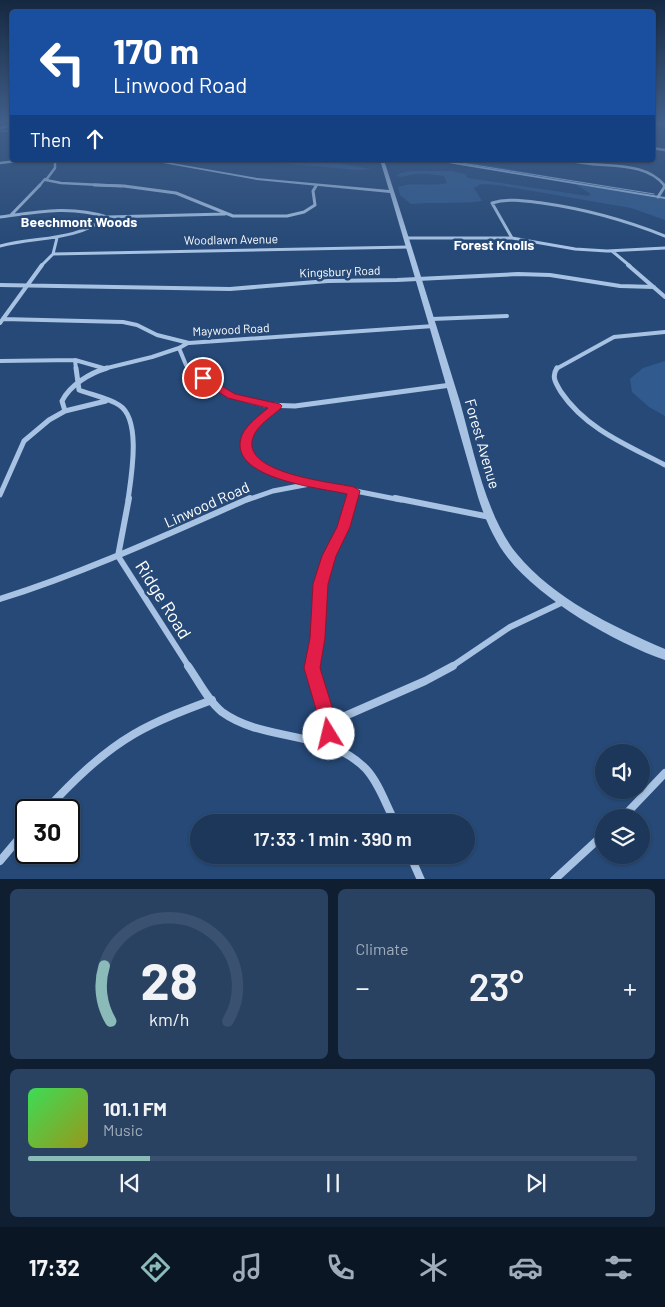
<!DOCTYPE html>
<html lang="en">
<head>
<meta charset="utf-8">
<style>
  body { margin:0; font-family:Barlow,sans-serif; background:#294262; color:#f1f3f6; height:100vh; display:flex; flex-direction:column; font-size:19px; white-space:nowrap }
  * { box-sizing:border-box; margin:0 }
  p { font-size:16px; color:#a0acba }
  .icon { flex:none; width:28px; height:28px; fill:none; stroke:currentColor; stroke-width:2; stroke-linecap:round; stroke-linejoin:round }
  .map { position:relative; height:879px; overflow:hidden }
  .panel { display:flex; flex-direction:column; gap:10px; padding:10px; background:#0f1e31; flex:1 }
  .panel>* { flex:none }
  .top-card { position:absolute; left:10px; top:10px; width:645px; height:152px; border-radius:5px; box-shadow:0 1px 4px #0004,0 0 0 1px #3a516f; background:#1a4fa0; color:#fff; overflow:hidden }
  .buttons { position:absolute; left:595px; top:744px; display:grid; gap:10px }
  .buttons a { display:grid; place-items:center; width:55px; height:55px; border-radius:50%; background:#1c3759; box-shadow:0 1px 4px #0004,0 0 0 1px #3a516f; font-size:25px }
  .speed { position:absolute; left:15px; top:799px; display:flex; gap:10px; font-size:25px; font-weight:700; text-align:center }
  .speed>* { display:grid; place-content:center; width:65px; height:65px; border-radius:50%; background:#1c3759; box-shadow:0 1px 4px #0004,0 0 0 1px #3a516f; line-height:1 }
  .speed .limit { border:2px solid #111; border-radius:8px; background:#fff; color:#111 }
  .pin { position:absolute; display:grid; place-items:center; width:42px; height:42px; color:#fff; margin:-21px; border:2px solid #fff; border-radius:50%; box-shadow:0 1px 5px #0007 }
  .me { position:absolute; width:55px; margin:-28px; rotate:351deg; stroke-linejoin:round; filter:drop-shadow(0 0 4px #0008) }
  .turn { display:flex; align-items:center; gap:18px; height:105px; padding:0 20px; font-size:22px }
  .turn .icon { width:65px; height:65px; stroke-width:2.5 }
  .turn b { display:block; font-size:35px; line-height:42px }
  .then { display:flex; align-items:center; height:48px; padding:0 20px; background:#0003; gap:10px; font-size:19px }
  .big { font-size:38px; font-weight:600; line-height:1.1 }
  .panel .tile { flex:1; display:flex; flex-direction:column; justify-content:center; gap:8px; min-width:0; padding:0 18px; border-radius:8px; background:#294262 }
  .panel .dial { align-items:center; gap:0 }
  .dial svg { height:130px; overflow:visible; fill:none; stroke:#3a516f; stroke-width:7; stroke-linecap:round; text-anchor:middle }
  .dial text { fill:#f1f3f6; stroke:none }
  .song { display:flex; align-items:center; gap:15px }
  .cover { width:60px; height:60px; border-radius:8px; background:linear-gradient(135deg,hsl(130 70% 55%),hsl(60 70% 35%)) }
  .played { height:5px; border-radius:2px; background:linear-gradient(90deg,#8bbbb9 20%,#3a516f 20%) }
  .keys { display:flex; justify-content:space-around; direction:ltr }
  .heat { display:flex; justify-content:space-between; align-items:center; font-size:28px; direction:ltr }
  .panel .tiles { flex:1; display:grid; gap:10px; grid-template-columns:1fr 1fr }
  .tile:last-child { grid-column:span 2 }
  .trip { position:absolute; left:190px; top:814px; width:285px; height:50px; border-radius:25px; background:#1c3759; box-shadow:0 1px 4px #0004,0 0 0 1px #3a516f; font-weight:600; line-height:50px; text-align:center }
  .tabs { display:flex; height:80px; justify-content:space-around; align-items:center; background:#0b1624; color:#a0acba }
  .tabs .icon { width:35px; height:35px }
  .tabs .current { color:#8bbbb9 }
  .tabs b { font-size:22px; color:#f1f3f6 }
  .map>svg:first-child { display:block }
</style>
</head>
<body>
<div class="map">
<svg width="665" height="880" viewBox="0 0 665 880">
  <rect width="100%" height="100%" fill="#264977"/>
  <path fill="#315b8e" d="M243,160H321L371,169L358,170Z
    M436,160H458L655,195H650Z
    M411,171H452L465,174L468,178L588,196L591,194L575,184L665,199V220L631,208L498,185L481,184L474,188L482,201C459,204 435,202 411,204L400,195L398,187C414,181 431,187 447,183L444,176C435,175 425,173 416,174C409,175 404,178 396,176L400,173Z
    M665,361V416L649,407L632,392L630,379L643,368Z"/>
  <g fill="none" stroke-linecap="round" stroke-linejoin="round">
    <path stroke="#9cbde3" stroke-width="1" d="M0,131H12
      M443,160L654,194"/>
    <path stroke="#a7c2e2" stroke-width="2.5" d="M652,124H665
      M0,128L12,125
      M652,148L665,150
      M55,160V168L46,180L61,183L121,186
      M569,160C599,170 643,158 665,186
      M0,163L25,160
      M39,186L45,179"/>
    <path stroke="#a7c2e2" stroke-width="3" d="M94,185L124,186L176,193L233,216H287L304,212L315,205L313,191L316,186
      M658,197L665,186L664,185
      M11,215L40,185
      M0,217C36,212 71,205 107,217C74,242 38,236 0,246
      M107,217L225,214
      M406,238H512L575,249L607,251L665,248
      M512,238L492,203C508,198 526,201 542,203C585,209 625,220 665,236
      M612,251L630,266
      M53,254L409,247
      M41,266L53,254L57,238"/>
    <path stroke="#a7c2e2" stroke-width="4" d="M628,265L665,297
      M0,285L230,289L328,281L397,280L518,274L550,275L620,286L654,287
      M3,319L123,322L137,325L157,335L189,343L434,326
      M432,319L507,316
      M0,323L42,265
      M188,343L179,348L186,365L190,369
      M75,360L76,369
      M0,361L75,360L103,368
      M103,369L152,357L179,348
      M556,369L614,337L665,332"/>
    <path stroke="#a7c2e2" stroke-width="5" d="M76,368L79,390C92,395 108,398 119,405C142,419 131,478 128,500
      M189,368L194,373L232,396L265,405L295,406L451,385
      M557,368C551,377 556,383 561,392C586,429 627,445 665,465
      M276,406C267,413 257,420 251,430C227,466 288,478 311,482
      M65,411L106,401
      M0,495L24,441L49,420L65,411L62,401C70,385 90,373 107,368
      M247,500L273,491L315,483L401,500
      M352,500L354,491"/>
    <path stroke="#a7c2e2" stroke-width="6" d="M129,498L118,556L189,667
      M395,498L490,517
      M0,599C86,572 168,534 250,498
      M312,667L317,638L320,584L329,556L344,527L352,498
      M451,667L510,627L563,602"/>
    <path stroke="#a7c2e2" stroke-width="8" d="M188,666C198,680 208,701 222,712C265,743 327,729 366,769C379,783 386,805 395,822
      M312,666L329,723V746
      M329,723L425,681L453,666
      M46,810C72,782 100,754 134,734C158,720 185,710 212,700
      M622,818L665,773
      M410,855L421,880
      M0,861L26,830
      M554,880L604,834"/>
    <path fill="#a7c2e2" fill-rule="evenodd" d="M146,160H155L257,178L389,190L380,160H384C410,241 435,321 460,402C473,448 486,517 517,554C554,599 612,626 665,649V660C615,643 541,600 508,558C494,540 485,519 478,497L428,322L390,193L257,180Z
      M430,160H440L665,197V199Z"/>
  </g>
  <linearGradient id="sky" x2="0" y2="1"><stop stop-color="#152841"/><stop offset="0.5" stop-color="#415f8a"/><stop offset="1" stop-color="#415f8a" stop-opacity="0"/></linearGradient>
  <rect width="665" height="245" fill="url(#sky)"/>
  <path fill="#e11d48" stroke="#92132f" d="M203,375L235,394L280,404L282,406L280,409C272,416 260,424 255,433C233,473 332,482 354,487L360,491L350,527L336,556L328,584L325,638L320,668L337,723V734L335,740L329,742L322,740L320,734V723L304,668L310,638L313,584L322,556L337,527L347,494C322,488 225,479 242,435C247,424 259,416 268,408L228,398L200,380V376Z"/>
  <g text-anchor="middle" stroke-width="5" stroke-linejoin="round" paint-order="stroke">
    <g font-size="12" fill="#fff" stroke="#264977">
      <text transform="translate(231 240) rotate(-1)" y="4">Woodlawn Avenue</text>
      <text transform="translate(340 272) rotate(-2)" y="4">Kingsbury Road</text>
      <text transform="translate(231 330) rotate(-3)" y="4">Maywood Road</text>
    </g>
    <g font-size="14" font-weight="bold" fill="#fff" stroke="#264977">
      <text x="79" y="227">Beechmont Woods</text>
      <text x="494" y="250">Forest Knolls</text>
    </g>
    <g font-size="15" fill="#fff" stroke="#264977">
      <text transform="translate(482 444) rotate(74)" y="5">Forest Avenue</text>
      <text transform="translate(207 505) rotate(-24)" y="5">Linwood Road</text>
    </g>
    <g font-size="18" fill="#fff" stroke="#264977">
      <text transform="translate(163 600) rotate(58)" y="6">Ridge Road</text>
    </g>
  </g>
</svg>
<div class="buttons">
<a><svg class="icon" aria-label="sound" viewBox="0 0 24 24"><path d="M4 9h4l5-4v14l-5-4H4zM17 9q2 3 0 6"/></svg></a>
<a><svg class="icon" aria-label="layers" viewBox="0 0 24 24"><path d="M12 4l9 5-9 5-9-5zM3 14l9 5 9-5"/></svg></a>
</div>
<div class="speed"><div class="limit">30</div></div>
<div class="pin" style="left:203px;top:378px;background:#d93025"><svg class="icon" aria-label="arrive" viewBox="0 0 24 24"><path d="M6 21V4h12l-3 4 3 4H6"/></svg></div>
<svg class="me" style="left:329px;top:734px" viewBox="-20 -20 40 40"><circle r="19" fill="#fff"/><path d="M0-13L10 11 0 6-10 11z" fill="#e11d48"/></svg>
<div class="trip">17:33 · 1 min · 390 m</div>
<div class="top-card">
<div class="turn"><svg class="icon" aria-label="left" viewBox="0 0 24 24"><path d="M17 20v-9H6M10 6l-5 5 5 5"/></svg><div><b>170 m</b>Linwood Road</div></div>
<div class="then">Then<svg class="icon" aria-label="ahead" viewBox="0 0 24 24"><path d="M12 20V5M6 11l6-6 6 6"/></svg></div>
</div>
</div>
<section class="panel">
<div class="tiles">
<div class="tile dial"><svg viewBox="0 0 100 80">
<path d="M14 69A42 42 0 1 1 86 69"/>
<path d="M14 69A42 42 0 0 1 10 35" stroke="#8bbbb9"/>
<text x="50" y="56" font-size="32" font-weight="700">28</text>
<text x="50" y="72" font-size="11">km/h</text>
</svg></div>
<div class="tile"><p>Climate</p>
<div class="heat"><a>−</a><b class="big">23°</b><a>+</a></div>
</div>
<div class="tile">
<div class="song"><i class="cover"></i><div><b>101.1 FM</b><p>Music</p></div></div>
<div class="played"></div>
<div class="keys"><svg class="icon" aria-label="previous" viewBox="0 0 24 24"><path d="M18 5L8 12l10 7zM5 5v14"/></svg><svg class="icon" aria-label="pause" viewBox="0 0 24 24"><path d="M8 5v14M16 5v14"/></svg><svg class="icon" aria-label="next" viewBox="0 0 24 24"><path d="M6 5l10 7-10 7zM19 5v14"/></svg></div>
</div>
</div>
</section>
<nav class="tabs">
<b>17:32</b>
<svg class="icon current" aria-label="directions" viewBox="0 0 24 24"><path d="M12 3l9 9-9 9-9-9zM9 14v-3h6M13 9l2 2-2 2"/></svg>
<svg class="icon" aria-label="music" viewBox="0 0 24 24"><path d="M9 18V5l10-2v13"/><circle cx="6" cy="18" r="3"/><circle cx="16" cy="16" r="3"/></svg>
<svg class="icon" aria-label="phone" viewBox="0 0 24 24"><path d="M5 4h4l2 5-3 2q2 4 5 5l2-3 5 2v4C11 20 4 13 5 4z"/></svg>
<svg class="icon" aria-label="climate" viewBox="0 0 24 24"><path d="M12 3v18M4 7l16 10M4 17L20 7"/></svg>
<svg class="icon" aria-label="car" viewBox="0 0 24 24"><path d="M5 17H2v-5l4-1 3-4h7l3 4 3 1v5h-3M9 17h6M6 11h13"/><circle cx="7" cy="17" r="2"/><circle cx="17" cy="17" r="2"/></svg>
<svg class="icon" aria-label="filters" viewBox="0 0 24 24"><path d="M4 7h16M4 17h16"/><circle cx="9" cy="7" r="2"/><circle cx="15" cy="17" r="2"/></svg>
</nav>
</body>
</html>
